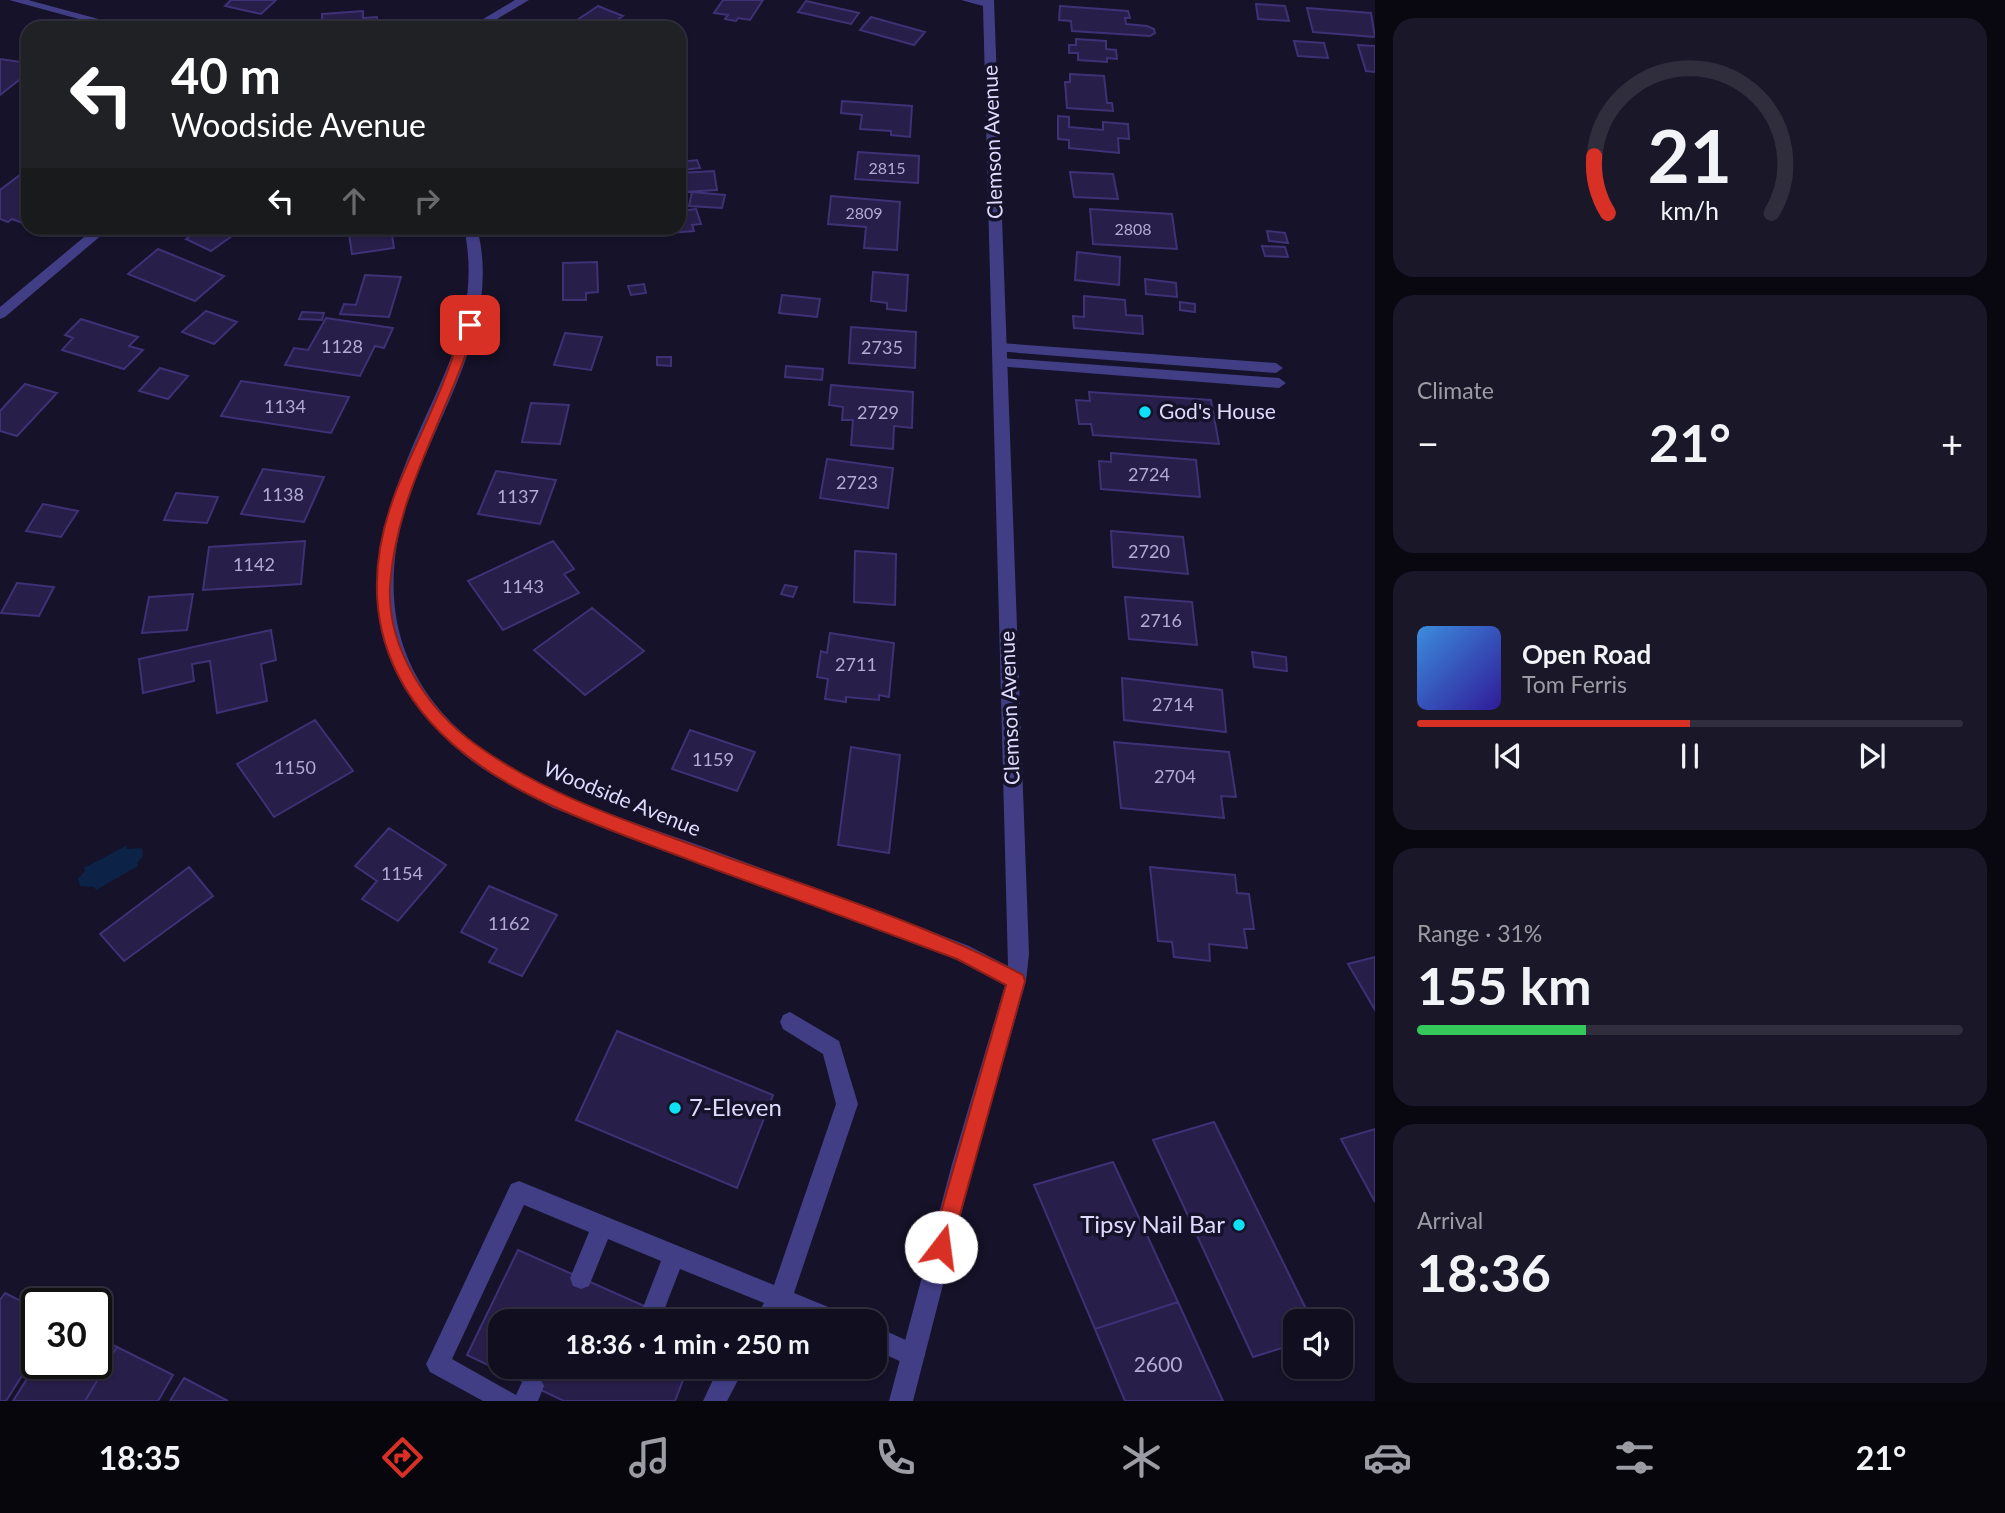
<!DOCTYPE html>
<html lang="en">
<head>
<meta charset="utf-8">
<style>
  body { margin:0; font-family:Lato,sans-serif; background:#191728; color:#f1f3f6; height:100vh; display:flex; flex-direction:column; font-size:26px; white-space:nowrap }
  * { box-sizing:border-box; margin:0 }
  p { font-size:23px; color:#9c9ca4 }
  .icon { flex:none; width:38px; height:38px; fill:none; stroke:currentColor; stroke-width:2; stroke-linecap:round; stroke-linejoin:round }
  .map { position:relative; flex:1; overflow:hidden }
  .panel { display:flex; flex-direction:column; gap:18px; padding:18px; background:#090811; width:630px }
  .panel>* { flex:none }
  .top-card { position:absolute; left:21px; top:21px; width:665px; height:214px; border-radius:21px; box-shadow:0 2px 5px #0004,0 0 0 2px #302e3d; background:#202124; color:#fff; overflow:hidden }
  .buttons { position:absolute; left:1283px; top:1309px; display:grid; gap:14px }
  .buttons a { display:grid; place-items:center; width:70px; height:70px; border-radius:14px; background:#100e1f; box-shadow:0 2px 5px #0004,0 0 0 2px #302e3d; font-size:35px }
  .speed { position:absolute; left:21px; top:1288px; display:flex; gap:14px; font-size:35px; font-weight:700; text-align:center }
  .speed>* { display:grid; place-content:center; width:91px; height:91px; border-radius:50%; background:#100e1f; box-shadow:0 2px 5px #0004,0 0 0 2px #302e3d; line-height:1 }
  .speed .limit { border:4px solid #111; border-radius:10px; background:#fff; color:#111 }
  .pin { position:absolute; display:grid; place-items:center; width:60px; height:60px; color:#fff; margin:-30px; border-radius:14px; box-shadow:0 4px 10px #0006 }
  .me { position:absolute; width:77px; margin:-38px; rotate:15deg; stroke-linejoin:round; filter:drop-shadow(0 0 5px #0008) }
  .turn { display:flex; align-items:center; gap:24px; height:147px; padding:0 35px; font-size:32px }
  .turn .icon { width:91px; height:91px; stroke-width:2.5 }
  .turn b { display:block; font-size:49px; line-height:60px }
  .lanes { display:flex; align-items:center; height:66px; padding:0 35px; background:#0003; justify-content:center; gap:35px; direction:ltr }
  .lanes .off { opacity:.35 }
  .big { font-size:52px; font-weight:700; line-height:1.1 }
  .panel .card { flex:1; display:flex; flex-direction:column; justify-content:center; gap:10px; min-width:0; padding:0 24px; border-radius:21px; background:#191728 }
  .panel .dial { align-items:center; gap:0 }
  .dial svg { height:182px; overflow:visible; fill:none; stroke:#302e3d; stroke-width:7; stroke-linecap:round; text-anchor:middle }
  .dial text { fill:#f1f3f6; stroke:none }
  .song { display:flex; align-items:center; gap:21px }
  .cover { width:84px; height:84px; border-radius:10px; background:linear-gradient(135deg,hsl(210 70% 55%),hsl(250 70% 35%)) }
  .played { height:7px; border-radius:4px; background:linear-gradient(90deg,#d93025 50%,#302e3d 50%) }
  .keys { display:flex; justify-content:space-around; direction:ltr }
  .heat { display:flex; justify-content:space-between; align-items:center; font-size:38px; direction:ltr }
  .charge { height:10px; border-radius:5px; background:linear-gradient(90deg,#34c759 31%,#302e3d 0) }
  .trip { position:absolute; left:488px; top:1309px; width:399px; height:70px; border-radius:21px; background:#100e1f; box-shadow:0 2px 5px #0004,0 0 0 2px #302e3d; font-weight:700; line-height:70px; text-align:center }
  .tab-bar { display:flex; height:112px; justify-content:space-around; align-items:center; background:#06060c; color:#9c9ca4 }
  .tab-bar .icon { width:49px; height:49px }
  .tab-bar .active { color:#d93025 }
  .tab-bar b { font-size:32px; color:#f1f3f6 }
  main { display:flex; flex:1; min-height:0 }
  .map>svg:first-child { display:block }
</style>
</head>
<body>
<main>
<div class="map">
<svg width="1375" height="1401" viewBox="0 0 1375 1401">
  <rect width="100%" height="100%" fill="#151229"/>
  <path fill="#0d2247" d="M126,846L127,849L142,848L143,856L137,863L138,866L96,890L94,887L80,886L78,879L85,871L84,868Z"/>
  <path fill="#271e4a" stroke="#3e3175" stroke-width="2" d="M231,0H276L261,14L225,6Z
    M723,0H763L750,20L738,18L736,21L725,19L728,15L714,13Z
    M806,1L859,13L851,24L798,12Z
    M1256,4L1285,6L1289,21L1258,19Z
    M598,6L623,16L605,28H565Z
    M1060,6L1128,11L1130,18H1125L1126,24L1147,26L1154,29L1155,33L1150,36L1072,31L1071,21L1059,20Z
    M1307,8L1371,13L1375,37L1313,32Z
    M363,11V18L377,17L378,28H322V14Z
    M871,17L925,32L914,45L860,30Z
    M1076,39L1106,41V49L1116,50L1117,59L1107,58V62L1078,60V53H1069V45H1076Z
    M1294,41L1324,43L1328,58L1298,56Z
    M1358,45L1375,46V72L1366,71Z
    M0,59L28,63V73L0,95Z
    M1070,74L1104,76L1107,103H1112L1113,111L1067,108L1065,82H1070Z
    M842,101L912,106L910,137L891,135V131L860,129L862,115L841,113Z
    M1058,116L1069,117V127L1103,130V122L1128,124L1129,139L1118,138L1119,153L1069,148V140L1058,139Z
    M858,152L919,156L918,183L855,179Z
    M697,160L700,168L683,170L680,162Z
    M714,171L717,190L683,192L680,173Z
    M1070,172L1113,174L1118,199L1074,197Z
    M20,175L28,178V225L12,219L8,222L0,219V190Z
    M692,192L725,195L722,208L689,206Z
    M831,196L900,202L897,250L864,248L866,227L828,224Z
    M679,205L681,211L696,209L701,224L692,225L694,231L669,233L667,228H679Z
    M1090,209L1172,214L1177,249L1093,244Z
    M202,228H243L211,251L186,239Z
    M348,228H391L394,248L352,254Z
    M1267,231L1285,233L1288,243L1269,241Z
    M1262,246L1285,247L1288,257L1265,256Z
    M158,249L224,276L195,301L128,274Z
    M1077,252L1120,257L1119,285L1075,280Z
    M597,262L598,292L586,293V300H563V263Z
    M873,272L908,275L906,311L887,309V303L871,301Z
    M365,275L401,277L389,317L340,314L344,304L356,305Z
    M1145,279L1176,283L1177,297L1146,294Z
    M644,284L646,293L631,295L628,286Z
    M782,295L820,299L817,317L779,313Z
    M1084,296L1125,300L1126,315L1142,316L1143,334L1074,328L1073,316L1084,317Z
    M1180,302L1195,304V312L1180,310Z
    M206,311L237,322L214,344L182,332Z
    M302,312L324,313L322,320L299,319Z
    M326,318L393,328L384,348L375,346L360,376L285,365L294,348L308,350Z
    M81,319L138,337L129,346L143,350L124,369L62,350L73,338L65,335Z
    M851,327L916,332L915,368L849,363Z
    M565,333L602,337L591,370L554,365Z
    M657,357H671V366L657,365Z
    M786,366L823,369L822,380L785,377Z
    M160,368L188,376L168,399L139,391Z
    M241,381L349,397L331,433L221,416Z
    M25,384L57,393L17,436L0,431V411Z
    M831,385L913,392L912,428L894,426L893,449L851,445L853,420H842L843,407L829,405Z
    M1089,392L1211,400L1219,444L1093,435L1091,424H1079L1076,400L1090,401Z
    M531,403L569,405L560,444L522,442Z
    M1111,453L1196,460L1200,497L1101,489L1099,461L1111,462Z
    M827,459L893,468L888,508L820,498Z
    M263,469L324,477L304,522L241,514Z
    M496,471L556,480L540,524L478,514Z
    M176,493L218,497L207,523L164,520Z
    M43,504L78,511L61,537L26,531Z
    M1111,531L1183,537L1188,574L1113,567Z
    M305,541L301,584L203,590L209,547Z
    M553,541L574,569L564,574L579,593L503,630L468,581Z
    M855,551L896,554L895,605L854,602Z
    M17,583L54,587L39,616L1,613Z
    M785,585L797,587L793,597L781,594Z
    M193,594L187,630L142,633L149,597Z
    M1125,597L1192,602L1197,645L1129,639Z
    M592,608L644,651L585,695L534,650Z
    M271,630L276,660L261,664L267,701L217,713L210,661L192,664L194,681L143,693L139,659Z
    M830,633L894,643L889,697L879,695V700L846,697V702L825,699L828,679L817,677L821,651L827,653Z
    M1252,652L1286,657L1287,671L1254,667Z
    M1122,678L1222,690L1226,732L1124,720Z
    M315,720L353,771L274,817L237,764Z
    M690,730L755,752L737,791L672,769Z
    M1114,742L1229,752L1236,797L1221,796L1224,818L1121,808Z
    M851,747L900,755L889,853L838,845Z
    M389,828L446,865L398,921L362,899L377,881L355,866Z
    M189,867L213,896L124,961L100,934Z
    M1150,867L1235,875L1237,893L1249,894L1254,929H1244L1247,948L1209,944L1210,961L1174,957L1172,942L1158,941Z
    M489,886L557,915L522,976L489,962L497,949L461,932Z
    M1375,957V1010L1348,964Z
    M617,1031L773,1095L737,1188L576,1120Z
    M1214,1122L1312,1321H1295V1344L1253,1357L1153,1140Z
    M1375,1129V1202L1341,1139Z
    M1113,1162L1178,1302L1095,1329L1034,1185Z
    M518,1250L678,1321H500V1367H688L675,1401H564L467,1355Z
    M5,1293L37,1309V1352L6,1401H0V1300Z
    M1178,1302L1223,1401H1125L1095,1329Z
    M96,1337L117,1347L85,1401H13L37,1363H96Z
    M117,1347L173,1375L158,1401H85Z
    M184,1378L228,1401H170Z"/>
  <g fill="none" stroke-linecap="round" stroke-linejoin="round">
    <path fill="#413e86" fill-rule="evenodd" d="M1000,343L1276,363L1283,368L1276,373L995,351L993,348Z
      M1001,358L1279,378L1286,383L1279,388L996,366L994,363L996,360Z
      M790,1012L839,1041L858,1104L794,1293L843,1313L846,1321H807L785,1312L779,1321H754L764,1303L680,1269L661,1318L652,1321L645,1318L642,1310L661,1261L608,1239L589,1286L581,1289L573,1286L570,1278L589,1232L524,1205L452,1359L516,1395L524,1378L532,1374L540,1378L544,1386L538,1401H483L430,1372L426,1364L430,1356L511,1184L519,1181L774,1285L836,1104L823,1054L783,1029L780,1022L783,1015Z
      M875,1326L921,1347L925,1355L921,1363L913,1367L875,1350Z
      M719,1367H745L727,1401H703Z"/>
    <path fill="#413e86" fill-rule="evenodd" d="M9,0H28L132,28H112Z
      M515,0H529L482,28H468Z
      M961,0H994L1029,954L1026,981L974,1164L913,1401H889L952,1164L1005,985L955,959L553,808C522,791 489,776 462,753C351,659 363,559 417,436C448,366 481,307 464,228H477C502,322 440,408 410,494C359,643 431,738 567,797C610,815 656,830 701,846C790,879 880,911 969,946L1008,966L983,6Z
      M95,228H110L5,317L0,319V307Z"/>
  </g>
  <path fill="#d93025" stroke="#8d1f18" stroke-width="2" d="M470,320L476,325C449,413 396,492 390,586C387,648 427,709 475,744C536,788 606,814 676,839C792,882 915,918 1023,975L1025,981L949,1254L941,1257L934,1254L931,1247L1006,985L957,959C872,927 788,896 703,865C654,846 603,829 555,807C408,742 334,631 403,474C419,437 438,400 451,362C455,351 458,325 470,320Z"/>
  <g fill="#0ee1f6" stroke="#151229" stroke-width="2.5">
    <circle cx="1145" cy="412" r="7"/>
    <circle cx="675" cy="1108" r="7"/>
    <circle cx="1239" cy="1225" r="7"/>
  </g>
  <g text-anchor="middle" stroke-width="7" stroke-linejoin="round" paint-order="stroke">
    <g font-size="16" fill="#b1acd1">
      <text x="887" y="174">2815</text>
      <text x="864" y="219">2809</text>
      <text x="1133" y="235">2808</text>
    </g>
    <g font-size="18" fill="#b1acd1">
      <text x="342" y="353">1128</text>
      <text x="882" y="354">2735</text>
      <text x="285" y="413">1134</text>
      <text x="878" y="419">2729</text>
      <text x="1149" y="481">2724</text>
      <text x="857" y="489">2723</text>
      <text x="283" y="501">1138</text>
      <text x="518" y="503">1137</text>
      <text x="1149" y="558">2720</text>
      <text x="254" y="571">1142</text>
      <text x="523" y="593">1143</text>
      <text x="1161" y="627">2716</text>
      <text x="856" y="671">2711</text>
      <text x="1173" y="711">2714</text>
      <text x="713" y="766">1159</text>
      <text x="295" y="774">1150</text>
      <text x="1175" y="783">2704</text>
      <text x="402" y="880">1154</text>
      <text x="509" y="930">1162</text>
    </g>
    <g font-size="21" fill="#dfdbfe" stroke="#151229">
      <text transform="translate(993 142) rotate(-92)" y="7">Clemson Avenue</text>
      <text transform="translate(1010 708) rotate(-92)" y="7">Clemson Avenue</text>
      <text transform="translate(622 799) rotate(22)" y="7">Woodside Avenue</text>
    </g>
    <g font-size="21" fill="#dfdbfe" stroke="#151229" text-anchor="start">
      <text x="1159" y="419">God's House</text>
    </g>
    <g font-size="21" fill="#b1acd1">
      <text x="1158" y="1372">2600</text>
    </g>
    <g font-size="24" fill="#dfdbfe" stroke="#151229" text-anchor="start">
      <text x="689" y="1116">7-Eleven</text>
      <text x="1225" y="1233" text-anchor="end">Tipsy Nail Bar</text>
    </g>
  </g>
</svg>
<div class="buttons">
<a><svg class="icon" aria-label="sound" viewBox="0 0 24 24"><path d="M4 9h4l5-4v14l-5-4H4zM17 9q2 3 0 6"/></svg></a>
</div>
<div class="speed"><div class="limit">30</div></div>
<div class="pin" style="left:470px;top:325px;background:#d93025"><svg class="icon" aria-label="arrive" viewBox="0 0 24 24"><path d="M6 21V4h12l-3 4 3 4H6"/></svg></div>
<svg class="me" style="left:941px;top:1247px" viewBox="-20 -20 40 40"><circle r="19" fill="#fff"/><path d="M0-13L10 11 0 6-10 11z" fill="#d93025"/></svg>
<div class="trip">18:36 · 1 min · 250 m</div>
<div class="top-card">
<div class="turn"><svg class="icon" aria-label="left" viewBox="0 0 24 24"><path d="M17 20v-9H6M10 6l-5 5 5 5"/></svg><div><b>40 m</b>Woodside Avenue</div></div>
<div class="lanes"><svg class="icon" aria-label="left" viewBox="0 0 24 24"><path d="M17 20v-9H6M10 6l-5 5 5 5"/></svg><svg class="icon off" aria-label="ahead" viewBox="0 0 24 24"><path d="M12 20V5M6 11l6-6 6 6"/></svg><svg class="icon off" aria-label="right" viewBox="0 0 24 24"><path d="M7 20v-9h11M14 6l5 5-5 5"/></svg></div>
</div>
</div>
<section class="panel">
<div class="card dial"><svg viewBox="0 0 100 80">
<path d="M14 69A42 42 0 1 1 86 69"/>
<path d="M14 69A42 42 0 0 1 8 44" stroke="#d93025"/>
<text x="50" y="56" font-size="32" font-weight="700">21</text>
<text x="50" y="72" font-size="11">km/h</text>
</svg></div>
<div class="card"><p>Climate</p>
<div class="heat"><a>−</a><b class="big">21°</b><a>+</a></div>
</div>
<div class="card">
<div class="song"><i class="cover"></i><div><b>Open Road</b><p>Tom Ferris</p></div></div>
<div class="played"></div>
<div class="keys"><svg class="icon" aria-label="previous" viewBox="0 0 24 24"><path d="M18 5L8 12l10 7zM5 5v14"/></svg><svg class="icon" aria-label="pause" viewBox="0 0 24 24"><path d="M8 5v14M16 5v14"/></svg><svg class="icon" aria-label="next" viewBox="0 0 24 24"><path d="M6 5l10 7-10 7zM19 5v14"/></svg></div>
</div>
<div class="card"><p>Range · 31%</p><b class="big">155 km</b><div class="charge"></div></div>
<div class="card"><p>Arrival</p><b class="big">18:36</b></div>
</section>
</main>
<nav class="tab-bar">
<b>18:35</b>
<svg class="icon active" aria-label="directions" viewBox="0 0 24 24"><path d="M12 3l9 9-9 9-9-9zM9 14v-3h6M13 9l2 2-2 2"/></svg>
<svg class="icon" aria-label="music" viewBox="0 0 24 24"><path d="M9 18V5l10-2v13"/><circle cx="6" cy="18" r="3"/><circle cx="16" cy="16" r="3"/></svg>
<svg class="icon" aria-label="phone" viewBox="0 0 24 24"><path d="M5 4h4l2 5-3 2q2 4 5 5l2-3 5 2v4C11 20 4 13 5 4z"/></svg>
<svg class="icon" aria-label="climate" viewBox="0 0 24 24"><path d="M12 3v18M4 7l16 10M4 17L20 7"/></svg>
<svg class="icon" aria-label="car" viewBox="0 0 24 24"><path d="M5 17H2v-5l4-1 3-4h7l3 4 3 1v5h-3M9 17h6M6 11h13"/><circle cx="7" cy="17" r="2"/><circle cx="17" cy="17" r="2"/></svg>
<svg class="icon" aria-label="filters" viewBox="0 0 24 24"><path d="M4 7h16M4 17h16"/><circle cx="9" cy="7" r="2"/><circle cx="15" cy="17" r="2"/></svg>
<b>21°</b>
</nav>
</body>
</html>
